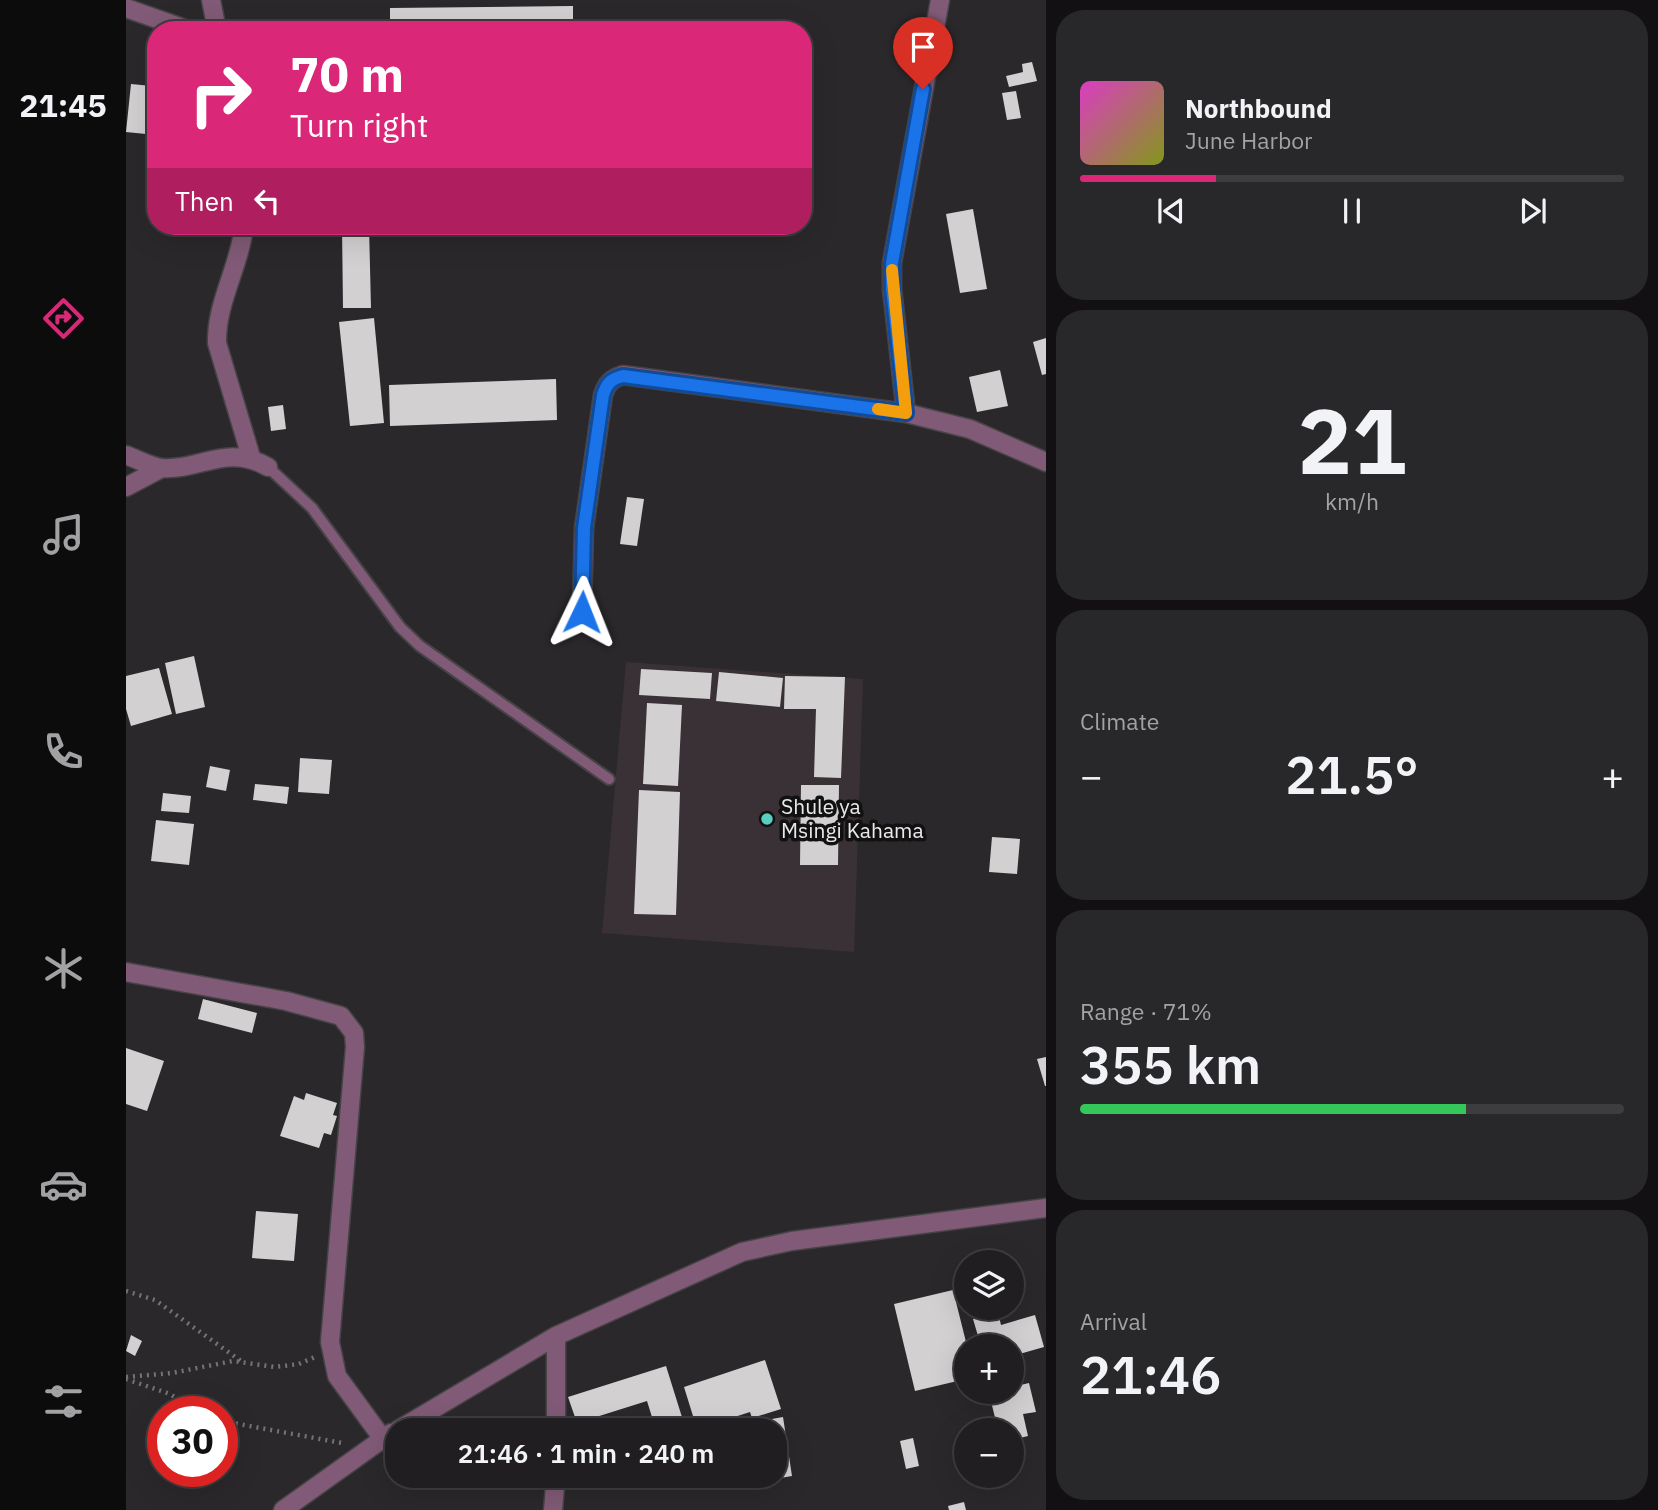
<!DOCTYPE html>
<html lang="en">
<head>
<meta charset="utf-8">
<style>
  body { margin:0; font-family:"IBM Plex Sans",sans-serif; background:#282729; color:#f1f3f6; height:100vh; display:flex; flex-direction:column; font-size:26px; white-space:nowrap }
  * { box-sizing:border-box; margin:0 }
  p { font-size:23px; color:#a2a2a5 }
  .icon { flex:none; width:38px; height:38px; fill:none; stroke:currentColor; stroke-width:2; stroke-linecap:round; stroke-linejoin:round }
  .map { position:relative; flex:1; overflow:hidden }
  .details { display:flex; flex-direction:column; gap:10px; padding:10px; background:#121012; width:612px }
  .details>* { flex:none }
  .guide { position:absolute; left:21px; top:21px; width:665px; height:214px; border-radius:28px; box-shadow:0 7px 28px #0002,0 0 0 2px #3d3c3e; background:#db2777; color:#fff; overflow:hidden }
  .buttons { position:absolute; left:828px; top:1250px; display:grid; gap:14px }
  .buttons a { display:grid; place-items:center; width:70px; height:70px; border-radius:50%; background:#201e20; box-shadow:0 7px 28px #0002,0 0 0 2px #3d3c3e; font-size:35px }
  .speed { position:absolute; left:21px; top:1396px; display:flex; gap:14px; font-size:35px; font-weight:700; text-align:center }
  .speed>* { display:grid; place-content:center; width:91px; height:91px; border-radius:50%; background:#201e20; box-shadow:0 7px 28px #0002,0 0 0 2px #3d3c3e; line-height:1 }
  .speed .limit { border:10px solid #d22; background:#fff; color:#111 }
  .pin { position:absolute; display:grid; place-items:center; width:60px; height:60px; color:#fff; margin:-72px -30px; border-radius:50% 50% 50% 0; rotate:-45deg; box-shadow:0 0 7px #0007 }
  .pin .icon { rotate:45deg }
  .me { position:absolute; width:77px; margin:-38px; rotate:2deg; stroke-linejoin:round; filter:drop-shadow(0 0 5px #0008) }
  .turn { display:flex; align-items:center; gap:24px; height:147px; padding:0 28px; font-size:32px }
  .turn .icon { width:91px; height:91px; stroke-width:2.5 }
  .turn b { display:block; font-size:49px; line-height:60px }
  .then { display:flex; align-items:center; height:66px; padding:0 28px; background:#0003; gap:14px; font-size:26px }
  .big { font-size:52px; font-weight:600; line-height:1.1 }
  .details .tile { flex:1; display:flex; flex-direction:column; justify-content:center; gap:10px; min-width:0; padding:0 24px; border-radius:28px; background:#282729 }
  .details .dial { align-items:center; gap:0 }
  .dial b { font-size:91px; line-height:1 }
  .song { display:flex; align-items:center; gap:21px }
  .cover { width:84px; height:84px; border-radius:10px; background:linear-gradient(135deg,hsl(310 70% 55%),hsl(70 70% 35%)) }
  .played { height:7px; border-radius:4px; background:linear-gradient(90deg,#db2777 25%,#3d3c3e 25%) }
  .keys { display:flex; justify-content:space-around; direction:ltr }
  .heat { display:flex; justify-content:space-between; align-items:center; font-size:38px; direction:ltr }
  .charge { height:10px; border-radius:5px; background:linear-gradient(90deg,#34c759 71%,#3d3c3e 0) }
  .trip { position:absolute; left:259px; top:1418px; width:402px; height:70px; border-radius:28px; background:#201e20; box-shadow:0 7px 28px #0002,0 0 0 2px #3d3c3e; font-weight:600; line-height:70px; text-align:center }
  main { display:flex; flex:1; min-height:0 }
  .menu { display:flex; flex-direction:column; width:126px; justify-content:space-around; align-items:center; background:#0d0c0d; color:#a2a2a5 }
  .menu .icon { width:49px; height:49px }
  .menu .on { color:#db2777 }
  .menu b { font-size:32px; color:#f1f3f6 }
  .map>svg:first-child { display:block }
</style>
</head>
<body>
<main>
<nav class="menu">
<b>21:45</b>
<svg class="icon on" aria-label="directions" viewBox="0 0 24 24"><path d="M12 3l9 9-9 9-9-9zM9 14v-3h6M13 9l2 2-2 2"/></svg>
<svg class="icon" aria-label="music" viewBox="0 0 24 24"><path d="M9 18V5l10-2v13"/><circle cx="6" cy="18" r="3"/><circle cx="16" cy="16" r="3"/></svg>
<svg class="icon" aria-label="phone" viewBox="0 0 24 24"><path d="M5 4h4l2 5-3 2q2 4 5 5l2-3 5 2v4C11 20 4 13 5 4z"/></svg>
<svg class="icon" aria-label="climate" viewBox="0 0 24 24"><path d="M12 3v18M4 7l16 10M4 17L20 7"/></svg>
<svg class="icon" aria-label="car" viewBox="0 0 24 24"><path d="M5 17H2v-5l4-1 3-4h7l3 4 3 1v5h-3M9 17h6M6 11h13"/><circle cx="7" cy="17" r="2"/><circle cx="17" cy="17" r="2"/></svg>
<svg class="icon" aria-label="filters" viewBox="0 0 24 24"><path d="M4 7h16M4 17h16"/><circle cx="9" cy="7" r="2"/><circle cx="15" cy="17" r="2"/></svg>
</nav>
<div class="map">
<svg width="920" height="1510" viewBox="0 0 920 1510">
  <rect width="100%" height="100%" fill="#2a282a"/>
  <path fill="#393136" d="M500,662L737,679L728,952L476,933Z"/>
  <path fill="#d3d0d2" d="M447,6V30H264V8Z
    M212,20L250,21V30H212Z
    M906,62L911,81L883,87L880,76L897,72L896,64Z
    M5,84L26,86L20,134L0,132Z
    M890,91L895,118L881,120L876,93Z
    M847,209L861,289L834,293L820,214Z
    M216,226H243L245,308H217Z
    M248,318L258,423L224,426L213,322Z
    M920,338V374L916,375L907,342Z
    M874,370L882,406L851,412L843,377Z
    M430,379L431,420L264,426L263,385Z
    M157,405L160,429L145,431L142,407Z
    M501,497L518,499L511,546L494,544Z
    M68,656L79,707L50,714L39,663Z
    M33,668L46,714L5,726L0,709V676Z
    M515,669L586,673L584,699L513,695Z
    M593,672L657,678L654,707L590,701Z
    M659,676L719,677L715,778L688,777L690,709H658Z
    M521,703L556,705L552,786L517,784Z
    M174,758L206,760L203,794L172,792Z
    M84,766L104,770L100,791L80,787Z
    M129,784L163,787L161,804L127,800Z
    M675,785H713L712,865H674Z
    M513,790L554,792L550,915L508,914Z
    M37,793L65,796L63,813L35,811Z
    M30,820L68,824L63,865L25,861Z
    M866,837L894,839L891,874L863,872Z
    M77,999L131,1013L126,1033L72,1019Z
    M0,1048L38,1061L21,1111L0,1104Z
    M920,1057V1086H919L911,1059Z
    M180,1093L211,1103L207,1115L211,1116L205,1135L198,1133L193,1148L154,1136L168,1096L178,1100Z
    M130,1211L172,1214L168,1261L126,1258Z
    M827,1290L841,1346L840,1379L789,1391L768,1304Z
    M872,1312L875,1325L909,1315L918,1347L886,1356V1346H855L847,1319Z
    M5,1335L16,1341L9,1356L0,1351Z
    M639,1360L655,1409L626,1418L624,1412L571,1429L558,1387Z
    M540,1366L560,1430H530L521,1401L451,1423L442,1397Z
    M903,1383L910,1412L897,1414L902,1436L886,1440V1430H872L863,1393L886,1391V1387Z
    M657,1417L666,1476L643,1480L642,1475H649V1430H585Z
    M787,1438L793,1466L780,1469L774,1441Z
    M838,1502L840,1510H823L822,1506Z"/>
  <g fill="none" stroke-linecap="round" stroke-linejoin="round">
    <g stroke="#454345" stroke-width="14">
      <path id="service" d="M142,467L186,508L274,627L294,646L483,779"/>
    </g>
    <g stroke="#454345" stroke-width="21">
      <path id="minor" d="M85,0L91,30
        M0,8L62,30
        M118,226C114,266 90,302 91,343L125,457
        M780,413L766,289V263L814,0
        M0,455C11,459 25,467 36,468C73,471 101,443 142,467
        M0,487L36,468
        M456,612L458,528L477,395C481,383 485,379 497,375L780,413L844,429L920,462
        M0,972L160,1001L215,1016L228,1033L229,1047L204,1342L211,1376L257,1439
        M430,1336V1430
        M272,1430L430,1336L616,1252L666,1241L920,1208
        M157,1510L265,1433
        M427,1510L430,1475"/>
    </g>
    <path stroke="#757374" stroke-width="4.5" stroke-dasharray="2 5" stroke-linecap="butt" d="M0,1291L29,1300L115,1361
      M0,1377L46,1373L107,1361L149,1367L173,1364L189,1357
      M0,1379L44,1394L71,1412
      M96,1421L216,1443"/>
    <use href="#service" stroke="#805a76" stroke-width="10"/>
    <use href="#minor" stroke="#805a76" stroke-width="18"/>
  </g>
  <g fill="none" stroke-linecap="round" stroke-linejoin="round">
    <g stroke="#114b97" stroke-width="18">
      <path id="route" d="M456,612L458,528L477,395C481,383 485,379 497,376L780,413L766,289V263L797,89"/>
    </g>
    <use href="#route" stroke="#1a73e8" stroke-width="12"/>
    <path stroke="#f59e0b" stroke-width="12" d="M752,409L780,413L766,270"/>
  </g>
  <circle fill="#58cec0" stroke="#121112" stroke-width="2.5" cx="641" cy="819" r="7"/>
  <g text-anchor="middle" stroke-width="7" stroke-linejoin="round" paint-order="stroke">
    <g font-size="21" fill="#eae8e9" stroke="#121112" text-anchor="start">
      <text x="655" y="814">Shule ya<tspan x="655" dy="24">Msingi Kahama</tspan></text>
    </g>
  </g>
</svg>
<div class="buttons">
<a><svg class="icon" aria-label="layers" viewBox="0 0 24 24"><path d="M12 4l9 5-9 5-9-5zM3 14l9 5 9-5"/></svg></a>
<a>+</a>
<a>−</a>
</div>
<div class="speed"><div class="limit">30</div></div>
<div class="pin" style="left:797px;top:89px;background:#d93025"><svg class="icon" aria-label="arrive" viewBox="0 0 24 24"><path d="M6 21V4h12l-3 4 3 4H6"/></svg></div>
<svg class="me" style="left:456px;top:612px" viewBox="-20 -20 40 40"><path d="M0-17L14 15 0 8-14 15z" fill="#1a73e8" stroke="#fff" stroke-width="4"/></svg>
<div class="trip">21:46 · 1 min · 240 m</div>
<div class="guide">
<div class="turn"><svg class="icon" aria-label="right" viewBox="0 0 24 24"><path d="M7 20v-9h11M14 6l5 5-5 5"/></svg><div><b>70 m</b>Turn right</div></div>
<div class="then">Then<svg class="icon" aria-label="left" viewBox="0 0 24 24"><path d="M17 20v-9H6M10 6l-5 5 5 5"/></svg></div>
</div>
</div>
<section class="details">
<div class="tile">
<div class="song"><i class="cover"></i><div><b>Northbound</b><p>June Harbor</p></div></div>
<div class="played"></div>
<div class="keys"><svg class="icon" aria-label="previous" viewBox="0 0 24 24"><path d="M18 5L8 12l10 7zM5 5v14"/></svg><svg class="icon" aria-label="pause" viewBox="0 0 24 24"><path d="M8 5v14M16 5v14"/></svg><svg class="icon" aria-label="next" viewBox="0 0 24 24"><path d="M6 5l10 7-10 7zM19 5v14"/></svg></div>
</div>
<div class="tile dial"><b>21</b><p>km/h</p></div>
<div class="tile"><p>Climate</p>
<div class="heat"><a>−</a><b class="big">21.5°</b><a>+</a></div>
</div>
<div class="tile"><p>Range · 71%</p><b class="big">355 km</b><div class="charge"></div></div>
<div class="tile"><p>Arrival</p><b class="big">21:46</b></div>
</section>
</main>
</body>
</html>
